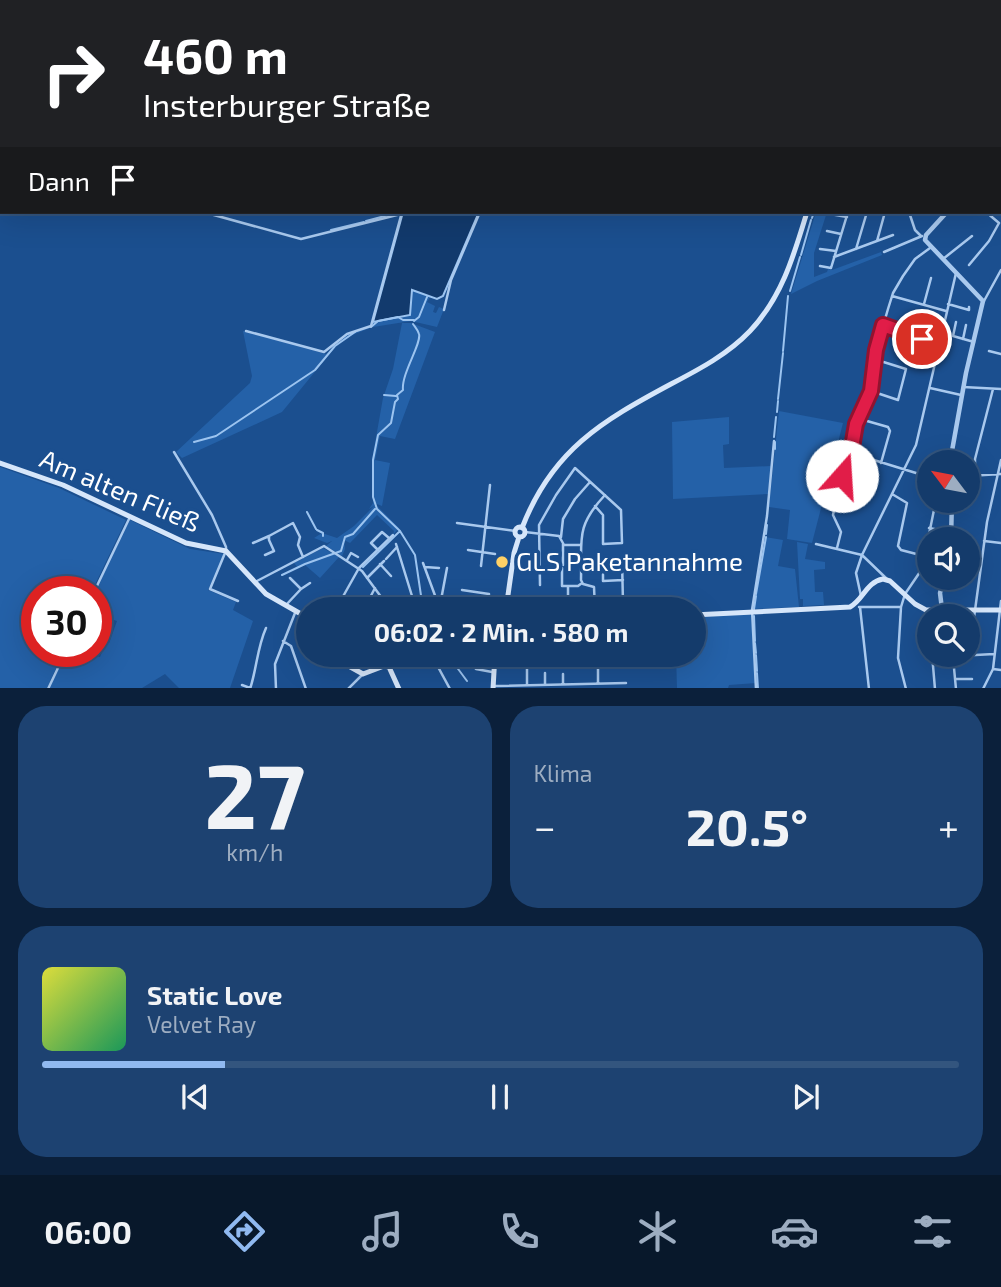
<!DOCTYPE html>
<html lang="de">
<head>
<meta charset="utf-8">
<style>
  body { margin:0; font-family:"Exo 2",sans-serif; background:#1d4271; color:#f1f3f6; height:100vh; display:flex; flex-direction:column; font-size:26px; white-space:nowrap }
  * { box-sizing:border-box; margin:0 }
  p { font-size:23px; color:#9dadc1 }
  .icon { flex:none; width:38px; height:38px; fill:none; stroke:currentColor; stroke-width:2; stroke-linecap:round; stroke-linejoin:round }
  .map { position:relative; height:688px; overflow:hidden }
  .panel { display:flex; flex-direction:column; gap:18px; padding:18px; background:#0b203b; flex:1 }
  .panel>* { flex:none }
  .banner { position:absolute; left:0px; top:0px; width:1001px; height:214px; box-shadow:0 7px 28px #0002,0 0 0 2px #33557e; background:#202124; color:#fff; overflow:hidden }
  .needle { width:46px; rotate:302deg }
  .buttons { position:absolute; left:917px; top:450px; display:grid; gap:14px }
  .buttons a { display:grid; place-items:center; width:63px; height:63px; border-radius:50%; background:#143b6b; box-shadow:0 7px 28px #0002,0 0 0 2px #33557e; font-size:35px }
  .speed { position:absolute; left:21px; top:576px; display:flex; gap:14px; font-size:35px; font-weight:700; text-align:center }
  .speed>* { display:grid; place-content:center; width:91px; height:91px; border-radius:50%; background:#143b6b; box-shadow:0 7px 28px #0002,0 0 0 2px #33557e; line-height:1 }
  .speed .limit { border:10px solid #d22; background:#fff; color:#111 }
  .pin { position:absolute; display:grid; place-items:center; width:60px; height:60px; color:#fff; margin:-30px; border:4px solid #fff; border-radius:50%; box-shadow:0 2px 7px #0007 }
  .me { position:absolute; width:77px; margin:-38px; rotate:19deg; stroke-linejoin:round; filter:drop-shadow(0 0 5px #0008) }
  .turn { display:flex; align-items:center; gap:24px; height:147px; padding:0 28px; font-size:32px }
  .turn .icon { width:91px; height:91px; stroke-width:2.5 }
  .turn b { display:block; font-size:49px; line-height:60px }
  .then { display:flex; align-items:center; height:66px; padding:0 28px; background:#0003; gap:14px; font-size:26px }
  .big { font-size:52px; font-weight:700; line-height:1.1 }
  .panel .widget { flex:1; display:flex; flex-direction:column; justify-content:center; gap:10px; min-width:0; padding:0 24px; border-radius:28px; background:#1d4271 }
  .panel .dial { align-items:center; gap:0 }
  .dial b { font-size:91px; line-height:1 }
  .song { display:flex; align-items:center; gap:21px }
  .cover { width:84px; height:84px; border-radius:10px; background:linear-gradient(135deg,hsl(60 70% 55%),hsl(150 70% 35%)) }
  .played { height:7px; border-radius:4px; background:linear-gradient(90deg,#90b9f0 20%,#33557e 20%) }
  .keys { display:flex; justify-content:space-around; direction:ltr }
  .heat { display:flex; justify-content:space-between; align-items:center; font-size:38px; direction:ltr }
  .panel .tiles { flex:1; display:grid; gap:18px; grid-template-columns:1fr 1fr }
  .widget:last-child { grid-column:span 2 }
  .trip { position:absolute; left:296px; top:597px; width:410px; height:70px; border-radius:35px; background:#143b6b; box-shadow:0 7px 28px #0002,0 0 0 2px #33557e; font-weight:700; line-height:70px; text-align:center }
  .dock { display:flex; height:112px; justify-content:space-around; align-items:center; background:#08182b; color:#9dadc1 }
  .dock .icon { width:49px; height:49px }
  .dock .selected { color:#90b9f0 }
  .dock b { font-size:32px; color:#f1f3f6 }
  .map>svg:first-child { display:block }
</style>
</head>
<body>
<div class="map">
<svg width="1001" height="689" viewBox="0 0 1001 689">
  <rect width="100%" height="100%" fill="#1b4f8f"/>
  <path fill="#2461a8" d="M816,212H827L814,253V277L827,272L828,269L832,270L881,252L882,255L817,281L791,294Z
    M419,263L443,296L437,299L430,297L427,302L435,306L433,312L436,313L439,307L444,309L437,327L411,321L373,327V322L410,315V295Z
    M402,323H411L435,332L395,439L380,436L375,460L390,463L382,506L377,504L369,509L373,503L372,460L383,398L393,369Z
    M369,326L370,328L347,337L336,346L282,412L182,458L176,452L250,383L252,376L243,331L326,354L346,336Z
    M779,411L843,423L812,543L787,539L790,510L769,507L766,534Z
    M729,417V444L723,445L724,468L771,466L768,494L673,499L672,422Z
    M0,467L59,488L126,520L92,591L37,592V651H64L47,688H0Z
    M374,506H377L399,528L393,535L394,531L377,515L350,543L344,540L345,549L342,556L326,546L332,541L327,543L314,538L322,533L337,538L354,526Z
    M130,520L190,549L224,554L208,590L236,602L233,610L253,621L230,688H179L165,674L142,688H49L67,652L89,659L91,654L100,657L106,642L109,643L117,621L111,619L109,622L96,618L95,591Z
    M765,537L783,540L778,566L795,569L799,607L753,609Z
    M797,542L808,544L805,559L825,562V569L814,570L815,592H823L824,605L803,606V599H800Z
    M323,548L339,557L320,578L305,565L298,568L294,563Z
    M751,613L756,683L729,685L728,688H677L676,655L693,654V616Z"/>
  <path fill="#123a6d" stroke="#9cc4f0" stroke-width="2" d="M403,212H479L443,296L437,299L412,290L410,315L373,322Z"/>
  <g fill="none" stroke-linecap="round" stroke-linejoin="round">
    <path stroke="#9cc4f0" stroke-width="2" d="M909,2L910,0
      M812,218L814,212
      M366,221L400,212
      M331,230L364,222
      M801,255L811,220
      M790,291L800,257
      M414,321L419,317L427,297
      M413,324C415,327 418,330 419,334C422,343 401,374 403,390L397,395L398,399L395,402L391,423L378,435L373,460V497L377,509L400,531L415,555L423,609
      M371,327L378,321L398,317L403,320H414
      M783,351L788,296
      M384,395L396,396
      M778,399L783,353
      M777,412L778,401
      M774,437L776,417
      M194,442L216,436L315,370L335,346L355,332
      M775,449V442
      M307,512L316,529
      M317,530L323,533V536
      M766,534L767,525
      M363,567L400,531
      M282,575L305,564L341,551L345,537L353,534L375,509
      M756,594L766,537
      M754,609L756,596
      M754,616L755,641
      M755,643L756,653
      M447,654L467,681
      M756,655L757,671
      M757,673L758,689"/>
    <path stroke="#a9c9ee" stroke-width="2.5" d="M206,0L230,2
      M542,0L546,2
      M698,0V2
      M983,0V2
      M485,2L514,0
      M566,2V0
      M641,2V0
      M999,13L1001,14
      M999,32L1001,30
      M999,74L1001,72
      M203,212L301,239L401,214
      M909,212L915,230L921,236
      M986,212L999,223
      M910,213L924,212
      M830,214L847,217
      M827,231L841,234
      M877,241L885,212
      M820,249L836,251
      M856,249L867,212
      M884,252L922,236
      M834,257L893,235
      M943,259L972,236
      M969,265L989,241L999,223
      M820,266L831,268L848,212
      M892,296L946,311
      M984,301L1001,270
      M924,304L931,278
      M948,304L969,310V307
      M444,310L451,280L480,212
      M956,322L953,336L974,342
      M883,325L914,337L926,338
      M246,331L324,352L347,334L371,326L402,212
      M963,339L966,325
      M989,351L1001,354
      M963,387L1001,389
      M930,388L961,395
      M871,391L898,400L906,369L877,360
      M860,419L888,427L890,431L881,463
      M174,452L212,515L226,547V551
      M851,453L929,477
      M968,476L1001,474
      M975,476V459L993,389
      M892,494L907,503L898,546L901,550L924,556
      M457,523L516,531
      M929,528L950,532
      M525,532L559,536L564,545H580
      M561,537L563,519L575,499L590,482
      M984,541L1001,543
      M253,543L269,536
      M396,544L416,609
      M816,544L862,555L888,580
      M837,548L841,532L833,515L835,505L842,476L851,453L856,424L871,391L876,350L888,309L893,293L903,276L915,259L930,248
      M378,550L371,543L382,532L389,538
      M468,550L495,554
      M225,553L210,589L238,601
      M265,555L274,551L269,540V536L293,523L300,537L298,545L303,557
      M386,559L397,547
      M347,560L351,553L358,557
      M622,560H633
      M423,563L440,609
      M380,564L391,576
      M563,565V544
      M481,566L490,485
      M425,567L439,568
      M562,568V586H578L582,583
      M367,578L384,561
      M255,582L324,546L362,571L390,609
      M540,585L539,525L556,495L575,468L621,510L622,543L603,544V515L595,506
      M301,589L310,583
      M462,590L489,594L487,609
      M94,592L129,519
      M344,595L351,599L346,609
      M861,596L856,573L862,555L916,445L956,273
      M438,602L441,600L447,568
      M623,603H630
      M559,604L595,603
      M568,604V586
      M286,605L301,589L290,578
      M859,607H901
      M860,607L869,689
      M336,609L359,568L393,535
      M364,609L375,588
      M595,609L594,587L583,584L581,580C582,540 575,527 605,495
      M604,609L606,603H623L622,560H603V581L623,580
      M927,612L929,640
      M968,630L973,625L987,522L1001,460
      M283,641L291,646L306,689
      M431,654L450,689
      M465,654L476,669L492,672
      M598,654V683
      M932,654L935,689
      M598,661L616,660L618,654
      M527,663V684
      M384,666L391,654
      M993,669L1001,670
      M545,673V684
      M563,674V684
      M955,679H972
      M242,685L250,688
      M494,686L626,683
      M48,689L66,651
      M250,689C257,668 257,648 266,628
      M276,689L275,664L295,613
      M348,689L363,674
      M756,689L752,610L767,516L774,441
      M906,689L898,658L901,607L905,594L922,569L936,500
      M956,689L954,668L957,656L994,654
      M983,689L993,669L1001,601"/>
    <path stroke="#a9c9ee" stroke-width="4.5" d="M613,2V0
      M999,176L1001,177
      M947,212L926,235L925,240L983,301L966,373L950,462
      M951,539L952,500
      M942,609L940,593L944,578"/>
    <path stroke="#d6e6fa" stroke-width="5" d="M817,2V0
      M0,463L63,485L186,543L226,551L266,594L308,618
      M515 532a5 5 0 1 1 10 0a5 5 0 1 1-10 0Z
      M522,528C552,450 602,421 671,384C700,369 728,354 750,331C782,297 794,255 807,212
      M506,609L514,553L519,537
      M693,615L850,607C864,599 866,582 883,579L890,581L915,604L926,610H1001
      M336,654L345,664L363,674L384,666L389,667L399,689
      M493,689L495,654"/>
  </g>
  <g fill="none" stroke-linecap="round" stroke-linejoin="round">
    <g stroke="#92132f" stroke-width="18">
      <path id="route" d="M842,476L851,453L856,424L871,391L876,350L883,325L922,339"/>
    </g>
    <use href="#route" stroke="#e11d48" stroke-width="12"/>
  </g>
  <circle fill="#ffd166" stroke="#1b4f8f" stroke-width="2.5" cx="502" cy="562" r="7"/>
  <g text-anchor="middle" stroke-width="7" stroke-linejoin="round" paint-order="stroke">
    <g font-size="26" fill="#fff" stroke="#1b4f8f">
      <text transform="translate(120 491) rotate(23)" y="9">Am alten Fließ</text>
    </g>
    <g font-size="26" fill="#fff" stroke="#1b4f8f" text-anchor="start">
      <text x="516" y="571">GLS Paketannahme</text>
    </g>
  </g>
</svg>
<div class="buttons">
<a><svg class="needle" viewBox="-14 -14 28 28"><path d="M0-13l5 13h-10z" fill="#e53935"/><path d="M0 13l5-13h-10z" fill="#9dadc1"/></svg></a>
<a><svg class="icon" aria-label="sound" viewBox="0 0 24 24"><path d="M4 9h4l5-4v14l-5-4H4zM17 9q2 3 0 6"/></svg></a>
<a><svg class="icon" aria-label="search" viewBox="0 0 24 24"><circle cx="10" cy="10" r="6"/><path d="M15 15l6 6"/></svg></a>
</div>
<div class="speed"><div class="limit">30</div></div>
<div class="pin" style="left:922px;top:339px;background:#d93025"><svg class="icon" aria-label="arrive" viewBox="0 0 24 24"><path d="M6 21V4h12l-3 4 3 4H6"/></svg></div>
<svg class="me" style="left:842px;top:476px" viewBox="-20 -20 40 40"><circle r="19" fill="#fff"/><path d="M0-13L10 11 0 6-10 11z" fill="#e11d48"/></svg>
<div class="trip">06:02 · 2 Min. · 580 m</div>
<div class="banner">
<div class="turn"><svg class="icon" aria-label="right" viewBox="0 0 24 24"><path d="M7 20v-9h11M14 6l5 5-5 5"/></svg><div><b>460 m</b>Insterburger Straße</div></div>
<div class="then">Dann<svg class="icon" aria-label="arrive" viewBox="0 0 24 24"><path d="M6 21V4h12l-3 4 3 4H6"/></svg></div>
</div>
</div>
<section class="panel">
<div class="tiles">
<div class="widget dial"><b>27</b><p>km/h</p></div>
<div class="widget"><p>Klima</p>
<div class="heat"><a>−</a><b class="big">20.5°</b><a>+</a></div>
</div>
<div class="widget">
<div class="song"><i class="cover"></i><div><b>Static Love</b><p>Velvet Ray</p></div></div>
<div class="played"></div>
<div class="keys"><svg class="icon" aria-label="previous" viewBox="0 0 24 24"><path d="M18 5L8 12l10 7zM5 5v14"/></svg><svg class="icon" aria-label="pause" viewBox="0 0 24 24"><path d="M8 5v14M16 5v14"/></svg><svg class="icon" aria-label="next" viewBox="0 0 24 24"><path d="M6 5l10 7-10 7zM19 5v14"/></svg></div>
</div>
</div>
</section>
<nav class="dock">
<b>06:00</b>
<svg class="icon selected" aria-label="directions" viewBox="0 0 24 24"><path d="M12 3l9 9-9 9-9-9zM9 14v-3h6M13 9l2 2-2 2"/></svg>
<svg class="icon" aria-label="music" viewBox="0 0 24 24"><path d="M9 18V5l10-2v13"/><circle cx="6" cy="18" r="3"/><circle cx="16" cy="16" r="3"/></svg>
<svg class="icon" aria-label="phone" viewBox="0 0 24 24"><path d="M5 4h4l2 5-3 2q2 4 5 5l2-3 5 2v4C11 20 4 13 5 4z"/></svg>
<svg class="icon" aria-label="climate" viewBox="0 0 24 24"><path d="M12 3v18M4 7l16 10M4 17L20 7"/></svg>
<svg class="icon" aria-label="car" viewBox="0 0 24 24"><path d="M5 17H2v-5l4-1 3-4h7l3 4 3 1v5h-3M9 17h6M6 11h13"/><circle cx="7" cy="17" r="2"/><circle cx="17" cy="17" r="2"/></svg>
<svg class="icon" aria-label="filters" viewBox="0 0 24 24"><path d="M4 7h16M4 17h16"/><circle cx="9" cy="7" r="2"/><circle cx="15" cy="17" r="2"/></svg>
</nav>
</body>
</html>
